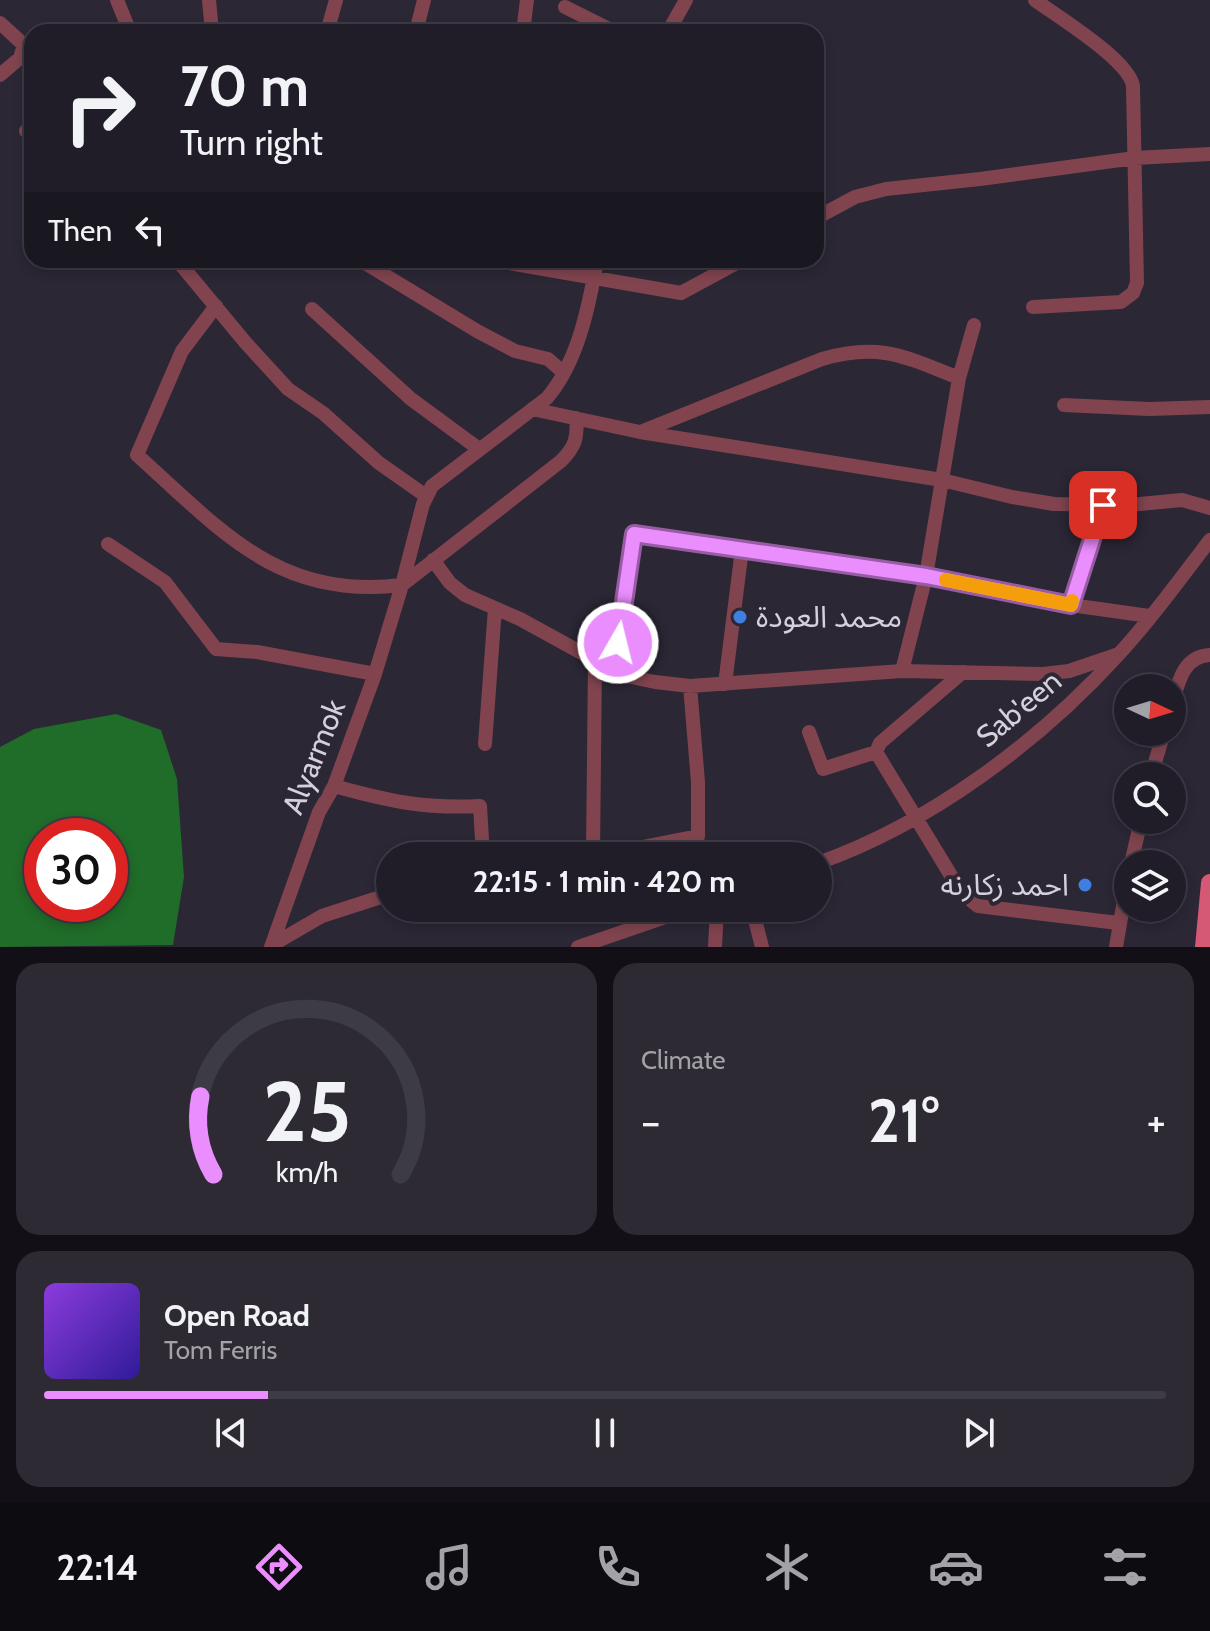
<!DOCTYPE html>
<html lang="en">
<head>
<meta charset="utf-8">
<style>
  body { margin:0; font-family:Cabin,"Noto Sans Arabic",sans-serif; background:#2d2a34; color:#f1f3f6; height:100vh; display:flex; flex-direction:column; font-size:30px; white-space:nowrap }
  * { box-sizing:border-box; margin:0 }
  p { font-size:26px; color:#a2a2a8 }
  .icon { flex:none; width:44px; height:44px; fill:none; stroke:currentColor; stroke-width:2; stroke-linecap:round; stroke-linejoin:round }
  .map { position:relative; height:947px; overflow:hidden }
  .drawer { display:flex; flex-direction:column; gap:16px; padding:16px; background:#121016; flex:1 }
  .drawer>* { flex:none }
  .guide { position:absolute; left:24px; top:24px; width:800px; height:244px; border-radius:24px; box-shadow:0 4px 12px #0003,0 0 0 2px #3d3b45; background:#201d28; color:#f1f3f6; overflow:hidden }
  .needle { width:52px; rotate:94deg }
  .buttons { position:absolute; left:1114px; top:674px; display:grid; gap:16px }
  .buttons a { display:grid; place-items:center; width:72px; height:72px; border-radius:50%; background:#201d28; box-shadow:0 4px 12px #0003,0 0 0 2px #3d3b45; font-size:40px }
  .speed { position:absolute; left:24px; top:818px; display:flex; gap:16px; font-size:40px; font-weight:700; text-align:center }
  .speed>* { display:grid; place-content:center; width:104px; height:104px; border-radius:50%; background:#201d28; box-shadow:0 4px 12px #0003,0 0 0 2px #3d3b45; line-height:1 }
  .speed .limit { border:12px solid #d22; background:#fff; color:#111 }
  .pin { position:absolute; display:grid; place-items:center; width:68px; height:68px; color:#fff; margin:-34px; border-radius:16px; box-shadow:0 4px 12px #0006 }
  .me { position:absolute; width:88px; margin:-44px; rotate:8deg; stroke-linejoin:round; filter:drop-shadow(0 0 6px #0008) }
  .turn { display:flex; align-items:center; gap:28px; height:168px; padding:0 24px; font-size:36px }
  .turn .icon { width:104px; height:104px; stroke-width:2.5 }
  .turn b { display:block; font-size:56px; line-height:68px }
  .then { display:flex; align-items:center; height:76px; padding:0 24px; background:#0003; gap:16px; font-size:30px }
  .big { font-size:60px; font-weight:700; line-height:1.1 }
  .drawer .card { flex:1; display:flex; flex-direction:column; justify-content:center; gap:12px; min-width:0; padding:0 28px; border-radius:24px; background:#2d2a34 }
  .drawer .dial { align-items:center; gap:0 }
  .dial svg { height:208px; overflow:visible; fill:none; stroke:#3d3b45; stroke-width:7; stroke-linecap:round; text-anchor:middle }
  .dial text { fill:#f1f3f6; stroke:none }
  .song { display:flex; align-items:center; gap:24px }
  .cover { width:96px; height:96px; border-radius:12px; background:linear-gradient(135deg,hsl(270 70% 55%),hsl(250 70% 35%)) }
  .played { height:8px; border-radius:4px; background:linear-gradient(90deg,#ea8dfd 20%,#3d3b45 20%) }
  .keys { display:flex; justify-content:space-around; direction:ltr }
  .heat { display:flex; justify-content:space-between; align-items:center; font-size:44px; direction:ltr }
  .drawer .tiles { flex:1; display:grid; gap:16px; grid-template-columns:1fr 1fr }
  .card:last-child { grid-column:span 2 }
  .trip { position:absolute; left:376px; top:842px; width:456px; height:80px; border-radius:40px; background:#201d28; box-shadow:0 4px 12px #0003,0 0 0 2px #3d3b45; font-weight:700; line-height:80px; text-align:center }
  .dock { display:flex; height:128px; justify-content:space-around; align-items:center; background:#0d0c10; color:#a2a2a8 }
  .dock .icon { width:56px; height:56px }
  .dock .active { color:#ea8dfd }
  .dock b { font-size:36px; color:#f1f3f6 }
  .map>svg:first-child { display:block }
</style>
</head>
<body>
<div class="map">
<svg width="1210" height="947" viewBox="0 0 1210 947">
  <rect width="100%" height="100%" fill="#2b2735"/>
  <path fill="#206c29" fill-rule="evenodd" d="M116,714L161,730L177,779L184,877L173,945L0,947V747L34,729ZM42,836H110V904H42Z"/>
  <g fill="none" stroke-linecap="round" stroke-linejoin="round">
    <path stroke="#81444f" stroke-width="14" d="M117,0L130,32
      M209,0L212,32
      M565,7L615,32
      M0,23L24,45L20,58L0,75
      M327,32L336,0
      M416,32L424,0
      M523,32L527,0
      M668,32L686,0
      M26,131L32,134
      M816,218L855,197L886,189L980,179L1135,158L1210,154
      M177,260L245,342L288,389L323,413L379,463L426,496
      M360,260L477,331L515,351L548,359L564,373
      M492,260L681,293L742,260
      M216,306L182,351L137,455C221,530 278,600 402,585L423,504L432,486L547,398C578,362 589,306 597,260
      M1033,307L1121,302L1133,293L1137,283L1133,86C1129,60 1058,17 1035,0
      M312,309L411,399L479,449
      M1064,405L1149,409L1210,407
      M532,409L640,432L942,480L1012,497L1054,504L1129,505L1182,500L1210,508
      M643,431L822,359C880,342 905,357 959,378
      M108,544L165,582L216,649L257,652L375,674
      M433,560L450,583L465,595L520,619L622,675L655,682L690,686L902,671L1043,674L1069,671L1119,654
      M1071,605L1103,505
      M614,671L634,534L926,576L1071,605L1149,616
      M902,671L926,576L959,378L974,325
      M963,672L880,743L876,752L961,892L978,906L1118,923
      M725,684L742,549
      M1172,705C1178,683 1183,656 1210,655
      M809,732L823,769L876,752
      M485,744L495,608
      M1151,776L1164,732
      M334,786C388,801 424,809 480,806L483,856
      M593,856L595,660
      M597,856L698,836V782L690,686
      M818,863C929,824 1039,742 1118,655C1151,620 1180,579 1210,540
      M1131,864L1141,820
      M752,908L762,947
      M272,945L322,916L390,894
      M271,947L319,812L334,786L375,674L402,585L561,461C575,447 578,438 576,418
      M578,947L692,908
      M715,947L717,908
      M1116,947L1128,877"/>
    <path stroke="#d55874" stroke-width="18" d="M1204,947L1210,883"/>
  </g>
  <g fill="none" stroke-linecap="round" stroke-linejoin="round">
    <g stroke="#985ca4" stroke-width="20">
      <path id="route" d="M618,643L634,534L926,576L1071,605L1103,505"/>
    </g>
    <use href="#route" stroke="#ea8dfd" stroke-width="14"/>
    <path stroke="#f59e0b" stroke-width="14" d="M946,580L1071,605L1072,601"/>
  </g>
  <g fill="#3f7fe0" stroke="#2b2735" stroke-width="3">
    <circle cx="740" cy="617" r="8"/>
    <circle cx="1085" cy="885" r="8"/>
  </g>
  <g text-anchor="middle" stroke-width="8" stroke-linejoin="round" paint-order="stroke">
    <g font-size="30" fill="#d4d1da" stroke="#2b2735" text-anchor="start">
      <text x="756" y="627">محمد العودة</text>
      <text x="1069" y="895" text-anchor="end">احمد زكارنه</text>
    </g>
    <g font-size="30" fill="#d4d1da" stroke="#2b2735">
      <text transform="translate(1019 709) rotate(-40)" y="10">Sab'een</text>
      <text transform="translate(314 757) rotate(-68)" y="10">Alyarmok</text>
    </g>
  </g>
</svg>
<div class="buttons">
<a><svg class="needle" viewBox="-14 -14 28 28"><path d="M0-13l5 13h-10z" fill="#e53935"/><path d="M0 13l5-13h-10z" fill="#a2a2a8"/></svg></a>
<a><svg class="icon" aria-label="search" viewBox="0 0 24 24"><circle cx="10" cy="10" r="6"/><path d="M15 15l6 6"/></svg></a>
<a><svg class="icon" aria-label="layers" viewBox="0 0 24 24"><path d="M12 4l9 5-9 5-9-5zM3 14l9 5 9-5"/></svg></a>
</div>
<div class="speed"><div class="limit">30</div></div>
<div class="pin" style="left:1103px;top:505px;background:#d93025"><svg class="icon" aria-label="arrive" viewBox="0 0 24 24"><path d="M6 21V4h12l-3 4 3 4H6"/></svg></div>
<svg class="me" style="left:618px;top:643px" viewBox="-20 -20 40 40"><circle r="17" fill="#ea8dfd" stroke="#fff" stroke-width="3"/><path d="M0-11L8 9 0 5-8 9z" fill="#fff"/></svg>
<div class="trip">22:15 · 1 min · 420 m</div>
<div class="guide">
<div class="turn"><svg class="icon" aria-label="right" viewBox="0 0 24 24"><path d="M7 20v-9h11M14 6l5 5-5 5"/></svg><div><b>70 m</b>Turn right</div></div>
<div class="then">Then<svg class="icon" aria-label="left" viewBox="0 0 24 24"><path d="M17 20v-9H6M10 6l-5 5 5 5"/></svg></div>
</div>
</div>
<section class="drawer">
<div class="tiles">
<div class="card dial"><svg viewBox="0 0 100 80">
<path d="M14 69A42 42 0 1 1 86 69"/>
<path d="M14 69A42 42 0 0 1 9 39" stroke="#ea8dfd"/>
<text x="50" y="56" font-size="32" font-weight="700">25</text>
<text x="50" y="72" font-size="11">km/h</text>
</svg></div>
<div class="card"><p>Climate</p>
<div class="heat"><a>−</a><b class="big">21°</b><a>+</a></div>
</div>
<div class="card">
<div class="song"><i class="cover"></i><div><b>Open Road</b><p>Tom Ferris</p></div></div>
<div class="played"></div>
<div class="keys"><svg class="icon" aria-label="previous" viewBox="0 0 24 24"><path d="M18 5L8 12l10 7zM5 5v14"/></svg><svg class="icon" aria-label="pause" viewBox="0 0 24 24"><path d="M8 5v14M16 5v14"/></svg><svg class="icon" aria-label="next" viewBox="0 0 24 24"><path d="M6 5l10 7-10 7zM19 5v14"/></svg></div>
</div>
</div>
</section>
<nav class="dock">
<b>22:14</b>
<svg class="icon active" aria-label="directions" viewBox="0 0 24 24"><path d="M12 3l9 9-9 9-9-9zM9 14v-3h6M13 9l2 2-2 2"/></svg>
<svg class="icon" aria-label="music" viewBox="0 0 24 24"><path d="M9 18V5l10-2v13"/><circle cx="6" cy="18" r="3"/><circle cx="16" cy="16" r="3"/></svg>
<svg class="icon" aria-label="phone" viewBox="0 0 24 24"><path d="M5 4h4l2 5-3 2q2 4 5 5l2-3 5 2v4C11 20 4 13 5 4z"/></svg>
<svg class="icon" aria-label="climate" viewBox="0 0 24 24"><path d="M12 3v18M4 7l16 10M4 17L20 7"/></svg>
<svg class="icon" aria-label="car" viewBox="0 0 24 24"><path d="M5 17H2v-5l4-1 3-4h7l3 4 3 1v5h-3M9 17h6M6 11h13"/><circle cx="7" cy="17" r="2"/><circle cx="17" cy="17" r="2"/></svg>
<svg class="icon" aria-label="filters" viewBox="0 0 24 24"><path d="M4 7h16M4 17h16"/><circle cx="9" cy="7" r="2"/><circle cx="15" cy="17" r="2"/></svg>
</nav>
</body>
</html>
